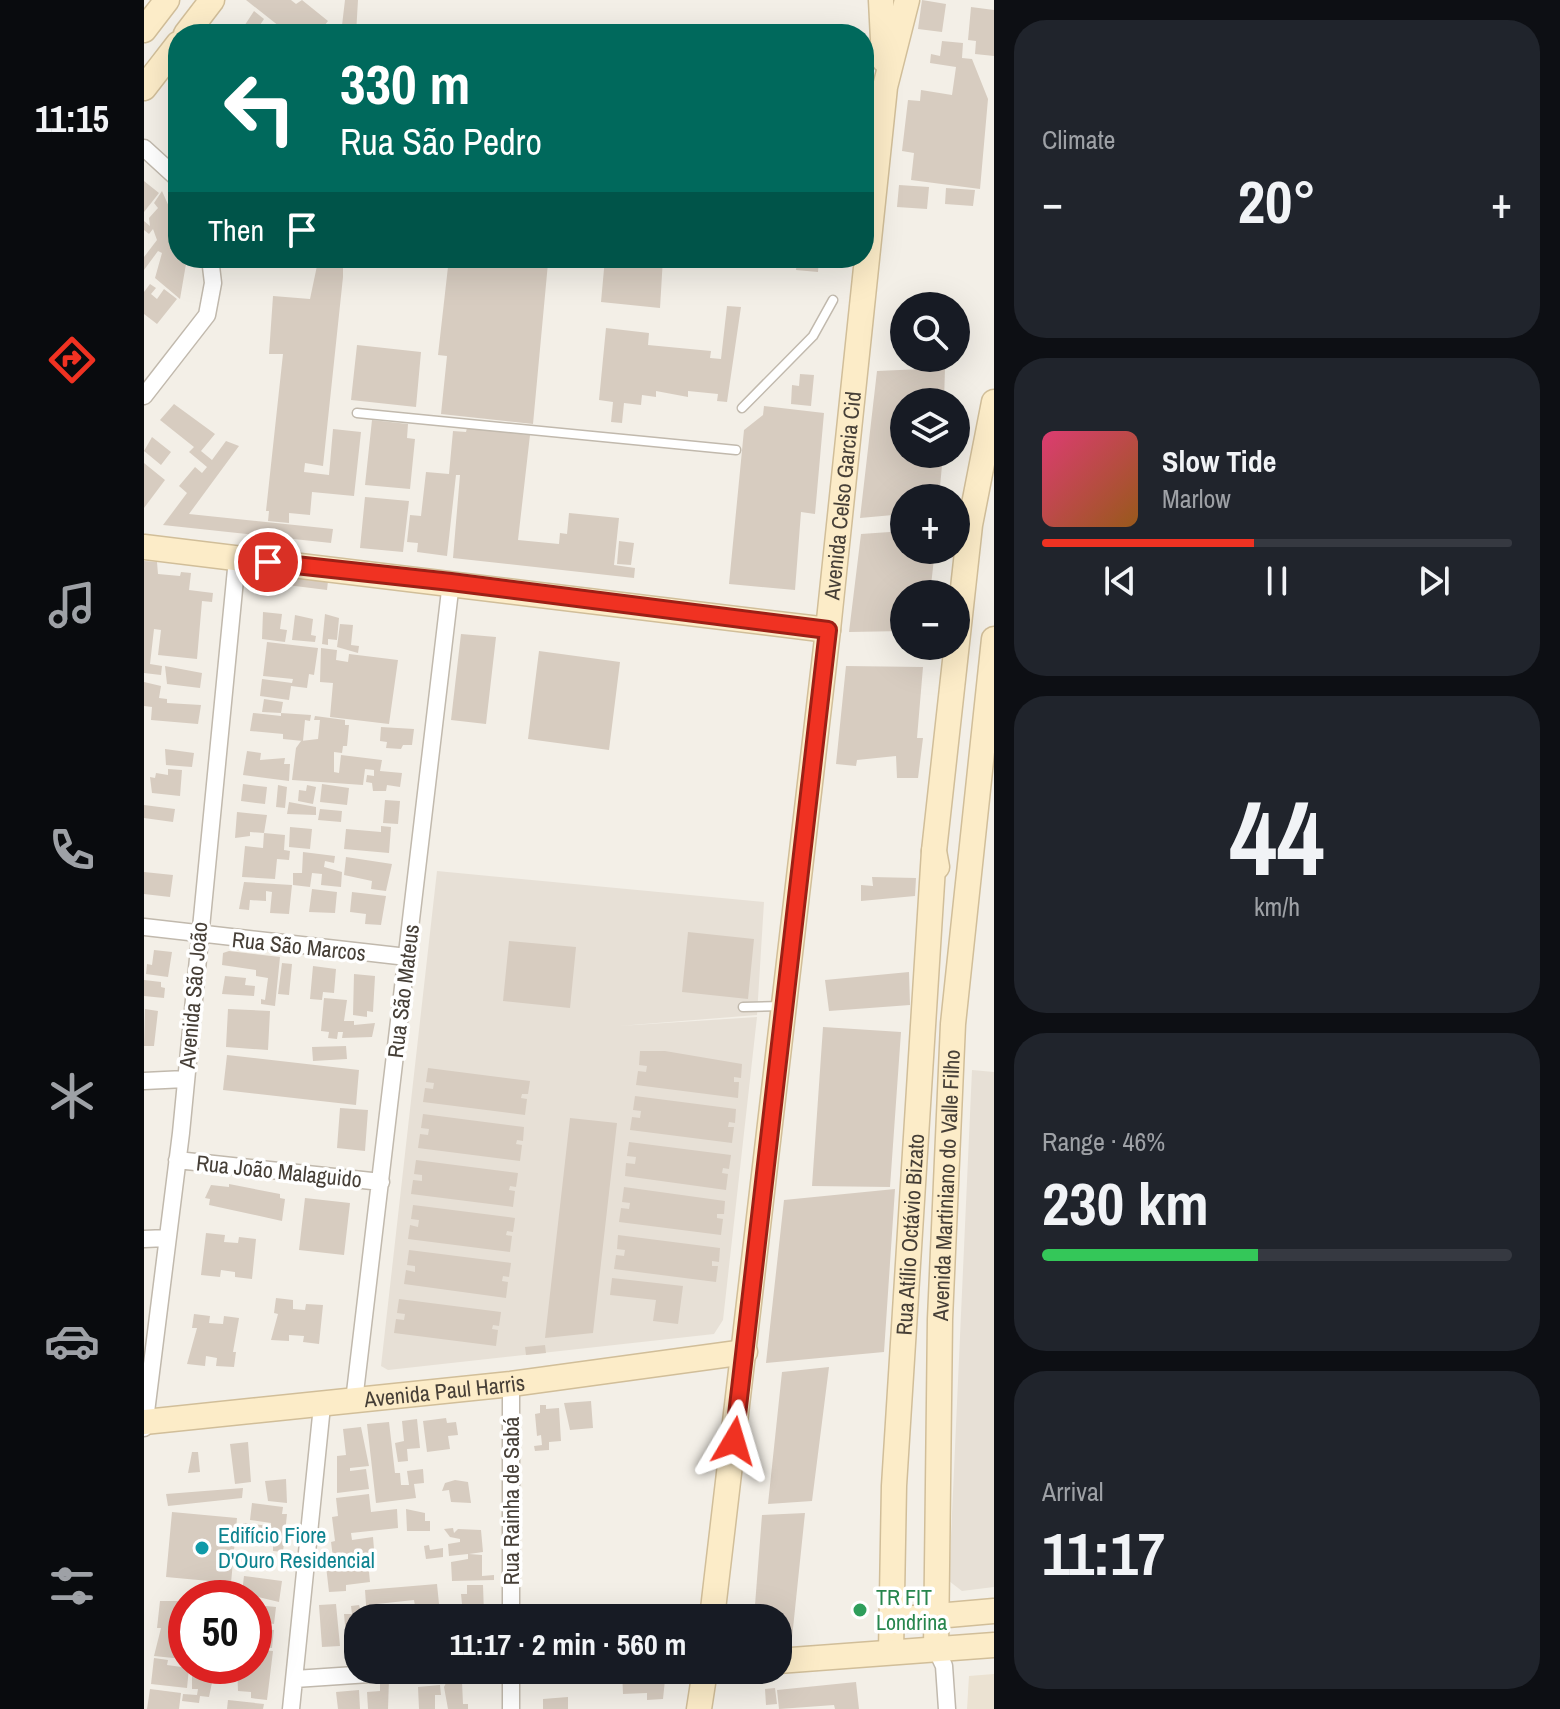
<!DOCTYPE html>
<html lang="en">
<head>
<meta charset="utf-8">
<style>
  body { margin:0; font-family:"Archivo Narrow",sans-serif; background:#20242c; color:#f1f3f6; height:100vh; display:flex; flex-direction:column; font-size:30px; white-space:nowrap }
  * { box-sizing:border-box; margin:0 }
  p { font-size:26px; color:#9ea1a6 }
  .icon { flex:none; width:44px; height:44px; fill:none; stroke:currentColor; stroke-width:2; stroke-linecap:round; stroke-linejoin:round }
  .map { position:relative; flex:1; overflow:hidden }
  .details { display:flex; flex-direction:column; gap:20px; padding:20px; background:#0d0f14; width:566px }
  .details>* { flex:none }
  .hud { position:absolute; left:24px; top:24px; width:706px; height:244px; border-radius:32px; box-shadow:0 8px 32px #0002; background:#00695c; color:#fff; overflow:hidden }
  .fabs { position:absolute; left:746px; top:292px; display:grid; gap:16px }
  .fabs a { display:grid; place-items:center; width:80px; height:80px; border-radius:50%; background:#171b24; box-shadow:0 8px 32px #0002; font-size:40px }
  .speed { position:absolute; left:24px; top:1580px; display:flex; gap:16px; font-size:40px; font-weight:700; text-align:center }
  .speed>* { display:grid; place-content:center; width:104px; height:104px; border-radius:50%; background:#171b24; box-shadow:0 8px 32px #0002; line-height:1 }
  .speed .limit { border:12px solid #d22; background:#fff; color:#111 }
  .pin { position:absolute; display:grid; place-items:center; width:68px; height:68px; color:#fff; margin:-34px; border:4px solid #fff; border-radius:50%; box-shadow:0 2px 8px #0007 }
  .me { position:absolute; width:88px; margin:-44px; rotate:7deg; stroke-linejoin:round; filter:drop-shadow(0 0 6px #0008) }
  .turn { display:flex; align-items:center; gap:28px; height:168px; padding:0 40px; font-size:36px }
  .turn .icon { width:104px; height:104px; stroke-width:2.5 }
  .turn b { display:block; font-size:56px; line-height:68px }
  .then { display:flex; align-items:center; height:76px; padding:0 40px; background:#0003; gap:16px; font-size:30px }
  .big { font-size:60px; font-weight:800; line-height:1.1 }
  .details .tile { flex:1; display:flex; flex-direction:column; justify-content:center; gap:12px; min-width:0; padding:0 28px; border-radius:32px; background:#20242c }
  .details .dial { align-items:center; gap:0 }
  .dial b { font-size:104px; line-height:1 }
  .song { display:flex; align-items:center; gap:24px }
  .cover { width:96px; height:96px; border-radius:12px; background:linear-gradient(135deg,hsl(340 70% 55%),hsl(30 70% 35%)) }
  .played { height:8px; border-radius:4px; background:linear-gradient(90deg,#f03222 45%,#363941 45%) }
  .keys { display:flex; justify-content:space-around; direction:ltr }
  .heat { display:flex; justify-content:space-between; align-items:center; font-size:44px; direction:ltr }
  .charge { height:12px; border-radius:6px; background:linear-gradient(90deg,#34c759 46%,#363941 0) }
  .trip { position:absolute; left:200px; top:1604px; width:448px; height:80px; border-radius:32px; background:#171b24; box-shadow:0 8px 32px #0002; font-weight:800; line-height:80px; text-align:center }
  main { display:flex; flex:1; min-height:0 }
  .menu { display:flex; flex-direction:column; width:144px; justify-content:space-around; align-items:center; background:#090b0e; color:#9ea1a6 }
  .menu .icon { width:56px; height:56px }
  .menu .selected { color:#f03222 }
  .menu b { font-size:36px; color:#f1f3f6 }
  .map>svg:first-child { display:block }
</style>
</head>
<body>
<main>
<nav class="menu">
<b>11:15</b>
<svg class="icon selected" aria-label="directions" viewBox="0 0 24 24"><path d="M12 3l9 9-9 9-9-9zM9 14v-3h6M13 9l2 2-2 2"/></svg>
<svg class="icon" aria-label="music" viewBox="0 0 24 24"><path d="M9 18V5l10-2v13"/><circle cx="6" cy="18" r="3"/><circle cx="16" cy="16" r="3"/></svg>
<svg class="icon" aria-label="phone" viewBox="0 0 24 24"><path d="M5 4h4l2 5-3 2q2 4 5 5l2-3 5 2v4C11 20 4 13 5 4z"/></svg>
<svg class="icon" aria-label="climate" viewBox="0 0 24 24"><path d="M12 3v18M4 7l16 10M4 17L20 7"/></svg>
<svg class="icon" aria-label="car" viewBox="0 0 24 24"><path d="M5 17H2v-5l4-1 3-4h7l3 4 3 1v5h-3M9 17h6M6 11h13"/><circle cx="7" cy="17" r="2"/><circle cx="17" cy="17" r="2"/></svg>
<svg class="icon" aria-label="filters" viewBox="0 0 24 24"><path d="M4 7h16M4 17h16"/><circle cx="9" cy="7" r="2"/><circle cx="15" cy="17" r="2"/></svg>
</nav>
<div class="map">
<svg width="850" height="1709" viewBox="0 0 850 1709">
  <rect width="100%" height="100%" fill="#f3efe7"/>
  <path fill="#e7e0d6" d="M293,871L620,902L613,1015L475,1026L613,1017L579,1320L570,1334L244,1370L237,1366Z
    M828,1070L850,1072V1587L818,1591L805,1581Z"/>
  <path fill="#ebe2d2" d="M850,1674V1709H823L825,1676Z"/>
  <path fill="#d7ccc0" d="M102,0H147L152,4L158,0L184,21L174,34H145Z
    M201,0H214L212,34H197Z
    M778,0L802,4L798,32L774,29Z
    M827,7L850,10V56L831,54L832,41L824,40Z
    M110,11L120,19L116,25L124,31L127,27L137,34H95Z
    M798,41L819,43L818,58L828,59L844,99L836,189L767,180L770,153L758,151L764,100L776,101L777,90L808,95L812,67L786,63L787,54L796,56Z
    M0,181L15,193L0,212Z
    M755,185L785,187L783,209L753,207Z
    M802,188L831,190L829,206L801,204Z
    M18,191L34,227V245L31,244L29,253L34,258H43L36,299L11,278L18,253L14,251L0,270V257L13,240L9,229L5,234L0,230V221L6,226L5,218L14,208L10,203Z
    M305,258L404,263L389,424L297,414L303,356L294,355Z
    M461,258H519L516,308L457,302Z
    M653,258H675L674,272L652,270Z
    M174,261L199,263V277L179,466L161,463L160,472L185,475L189,429L217,432L210,496L168,492L166,515L145,513V523L124,521L125,511H122L139,354H125L129,296L166,299Z
    M6,284L12,288L7,294L13,299L20,289L33,299L13,324L0,314V292Z
    M583,306L597,307L583,402L573,401L574,394L544,391V397L512,391V397L498,395L497,405L480,403L478,423L467,422L469,402L455,400L462,328L505,333L504,345L567,351L566,358L577,359Z
    M213,345L277,352L272,407L207,400Z
    M801,368L800,402H760V454H799L795,498H760V514L716,518L733,371Z
    M656,374L670,375L667,406L647,404L648,385L655,386Z
    M30,404L71,434L57,451L68,460L82,441L95,446L45,514L189,529L187,543L19,525L43,493L35,486L51,467L58,473L63,467L45,452L50,447L16,420Z
    M620,406L680,413L671,514L657,512L651,590L585,584L600,430L619,415Z
    M228,420L264,424L263,438L271,439L266,489L221,485Z
    M323,428L386,435L374,540L415,544L416,533L423,534L425,513L475,518L470,565L491,568L490,578L309,558L316,475H312L303,556L273,552L274,543L263,542L266,515L277,516L282,472L305,474L309,431L322,432Z
    M8,437L27,452L17,465L0,451Z
    M0,463L21,480L0,508Z
    M221,497L265,501L259,552L216,548Z
    M760,531V550H791L786,594H760V631L705,632L717,534Z
    M475,541L490,543L487,565L473,564Z
    M0,561L13,562L14,574L36,576L37,572L47,573L45,590L69,593L68,602L58,601L53,659L14,655L17,630L10,629L6,664L18,666L17,675L0,673Z
    M128,574L184,581L183,590L127,583Z
    M119,612L138,614L136,629L143,630L141,642L118,639Z
    M181,614L195,618L193,640L184,639V645L178,644Z
    M151,615L169,619L167,635L172,636L171,642L148,640Z
    M196,624L209,625L207,645L215,646L214,653L193,647Z
    M317,634L352,637L342,724L307,720Z
    M123,642L174,648L170,675L165,674L163,688L147,686L145,700L116,696L118,679L148,683L149,679L119,676Z
    M177,648L193,650L192,660L204,662L205,654L254,660L245,724L186,717L189,683L176,682Z
    M395,651L476,662L465,750L384,739Z
    M21,666L58,673L56,688L23,684Z
    M702,666L779,667L773,738H779L774,778H753L752,756L713,760L712,766L692,764Z
    M0,682L17,686L15,698L23,699V703L57,705L54,724L7,720L8,707L0,706Z
    M120,699L139,702L137,713L167,715L166,721L161,720L159,741L139,739V734L106,731L109,713L137,716V713L118,712Z
    M171,716L201,720V725H205L203,746H199L198,753L190,752V772L195,773L197,755L238,760L236,771L258,773L256,787L243,785L242,791H229L228,783L222,782L223,775L230,776V770L221,769L219,785L148,780L152,748L157,741L174,739L176,720H170Z
    M237,727L270,729L268,745H259L257,749L242,748L243,742L236,741Z
    M21,749L50,753L48,767L22,765Z
    M103,751L117,753L116,760L141,758L140,764H146L145,781L99,775Z
    M24,769L38,770L36,796L8,793L6,777L11,778L12,773L24,775Z
    M99,784L123,787L121,804L97,801Z
    M178,784L205,788L203,805L176,802Z
    M134,785L143,787L141,808L132,807Z
    M163,785L172,787L169,804L154,801L155,790L162,791Z
    M241,800L256,801L254,824L239,823Z
    M145,802L172,807V815L143,814Z
    M0,805L31,809L29,822L0,818Z
    M176,809L198,811L197,822L174,820Z
    M93,812L123,815L120,833L141,835L140,850L146,851L145,860L133,859L131,879L98,877L101,846L119,848L120,833L106,832V836L91,838Z
    M237,826L247,827L245,853L200,849L202,829L237,832Z
    M146,827L168,829L166,849L145,847Z
    M159,852L191,856L190,863L181,861L180,867L198,872L197,887L177,885L178,874L168,873L166,887L149,885V873H158Z
    M202,857L248,864L242,891L227,889L228,881L200,875Z
    M0,872L29,875L26,897L0,894Z
    M728,877L772,878L771,896L717,901V885L729,886Z
    M100,882L148,885L145,914L126,913L128,892L122,891V901L106,900L105,910L95,909Z
    M168,889L193,892L191,913L165,912Z
    M208,892L242,896L237,925L221,924L222,914L206,912Z
    M544,932L610,939L604,999L538,992Z
    M365,941L432,947L426,1008L359,1001Z
    M10,950L28,952L24,977L2,974L3,964L8,965Z
    M85,951L136,957L131,1006L117,1004V999L121,1000L124,978L112,976V970L78,965L79,953Z
    M138,963L148,964L145,995L134,994Z
    M169,966L192,969L190,993L179,992L178,1000L166,999Z
    M765,972L766,1005L685,1011L681,980Z
    M210,974L231,976L229,1012L223,1011V1017L209,1015Z
    M81,976L102,978L101,985L111,986L110,996L78,994Z
    M0,980L17,982V987L21,988L20,998L0,996Z
    M180,998L203,1000L200,1021H210V1025L231,1023L228,1037L198,1038L199,1032H194L193,1039L184,1038L185,1032L177,1031Z
    M1,1009L14,1011L10,1046H0Z
    M84,1009L126,1011L124,1050L82,1047Z
    M679,1027L757,1032L746,1187L668,1186Z
    M202,1046L203,1059L169,1061L168,1047Z
    M496,1051H521L598,1064L597,1078L590,1077V1082H595L594,1098L492,1085L494,1071L502,1072L503,1066L495,1065Z
    M83,1055L215,1070L212,1105L79,1090Z
    M284,1068L386,1081L384,1094H378L377,1098L383,1099L381,1115L279,1102L281,1088L289,1089L290,1083L282,1082Z
    M491,1096L592,1109L591,1123L585,1122L584,1127H590L588,1143L486,1130L488,1117L496,1118L497,1111L489,1110Z
    M196,1108L224,1110L221,1151L193,1148Z
    M279,1114L380,1127L379,1141L373,1140L372,1144L378,1145L376,1161L274,1148L276,1134L284,1135L285,1129L277,1128Z
    M426,1118L473,1123L449,1333L401,1338Z
    M485,1142L587,1155L585,1169L579,1168L578,1173L584,1174L582,1190L481,1176L482,1163L491,1164L492,1157L483,1156Z
    M272,1160L374,1173L372,1187L366,1186L365,1190L371,1191L369,1207L267,1194L269,1180L278,1181V1175L270,1174Z
    M85,1184L136,1194V1198L141,1199L138,1221L65,1205L66,1199L61,1198L67,1185L85,1187Z
    M480,1187L581,1201L580,1214H573V1218L579,1219L577,1235L475,1222L477,1208L485,1209L486,1203L478,1202Z
    M751,1189L740,1352L622,1363L640,1200Z
    M161,1198L206,1203L200,1255L155,1250Z
    M269,1205L371,1218L369,1232L363,1231L362,1235L368,1236L366,1252L264,1239L266,1225L274,1227L275,1220L267,1219Z
    M62,1233L81,1235L80,1242L94,1243L95,1237L112,1239L108,1279L91,1277V1272L77,1270L76,1277L57,1275Z
    M474,1235L576,1248L575,1262L568,1261V1266H574L572,1282L470,1269L472,1255L480,1256L481,1250L473,1249Z
    M265,1250L367,1263L365,1277L359,1276L358,1281L364,1282L362,1298L260,1284L262,1270L271,1272V1266L263,1265Z
    M468,1278L539,1286L534,1324L509,1321L512,1300L466,1295Z
    M132,1298L149,1300V1309L161,1310L162,1304L179,1305L175,1344L159,1342L160,1336L145,1335V1341L127,1340L134,1314L130,1313Z
    M255,1299L357,1312L355,1326L349,1325L348,1329L354,1330L352,1346L250,1333L252,1319L260,1320L261,1314L253,1313Z
    M50,1314L66,1316L65,1323L79,1324L80,1316L95,1318L89,1352H92L90,1367L72,1366L73,1358L62,1356L61,1366L43,1364L53,1328H48Z
    M401,1345L402,1353L382,1355L381,1347Z
    M685,1367L668,1501L624,1504L638,1372Z
    M447,1401L449,1428L426,1430L420,1403Z
    M396,1405H402V1409L415,1408L417,1441L405,1442V1450L391,1451L390,1446L398,1445L397,1435L393,1436L391,1414L396,1413Z
    M302,1418L303,1423L312,1422L314,1435L304,1436L306,1449L283,1452L279,1421Z
    M273,1419L276,1448L263,1449L264,1461L254,1462L251,1443L260,1441L258,1421Z
    M245,1422L251,1473H256L257,1485H265L263,1471L279,1469L280,1483L270,1484L272,1498L232,1503L223,1424Z
    M217,1427L225,1466L206,1468V1471L222,1469L225,1489L193,1493V1456L202,1455L199,1429Z
    M104,1442L107,1482L91,1484L86,1444Z
    M48,1452H54L56,1472L44,1473Z
    M142,1479L143,1503L124,1501L121,1481Z
    M311,1480L324,1482L327,1503L307,1502L305,1490L298,1491L301,1483Z
    M99,1488L98,1498L24,1506L22,1494Z
    M225,1494L227,1512L253,1509L254,1528L207,1533L208,1540L229,1537L231,1561L224,1562L226,1582L202,1585V1591L185,1592L182,1566L190,1565L187,1542L191,1541L188,1517L194,1516L192,1498Z
    M108,1503L139,1507L138,1514H143L139,1552L129,1551V1545L106,1542L108,1533L98,1532L99,1523L127,1526V1523L106,1520Z
    M262,1509L281,1513V1521H286V1531H263Z
    M28,1512L93,1518L87,1583L22,1577Z
    M661,1513L648,1638L634,1639V1618H610L618,1515Z
    M309,1528L310,1533L314,1529L337,1530L339,1552L325,1554L338,1555V1576L350,1575V1580L308,1581L307,1562L324,1559V1554L305,1556L304,1544L316,1542V1539L306,1537L300,1529Z
    M285,1545L286,1550L299,1548V1557L282,1559L280,1546Z
    M100,1576L138,1581L135,1602L98,1593Z
    M293,1584L295,1604L271,1606L270,1600L233,1604L234,1609H241L242,1618H223L221,1590Z
    M323,1585H339L340,1614H319L317,1594H323Z
    M16,1601H42V1627L30,1625L26,1640L41,1641L39,1659L10,1656L17,1628H13Z
    M192,1604L196,1646L178,1647L175,1605Z
    M112,1605L132,1607L130,1624L110,1621Z
    M215,1605L219,1618H214V1647L203,1648L200,1614H208L207,1606Z
    M312,1605L313,1618H296L295,1606Z
    M264,1607L265,1618H247V1608Z
    M110,1628L130,1630L128,1648L110,1646Z
    M116,1650L129,1651L123,1700L107,1698V1692L94,1691L93,1666H110V1654H116Z
    M10,1658L24,1660L23,1665L45,1668L43,1688L7,1684Z
    M48,1666H89L88,1670L71,1668L65,1697L56,1696L55,1703L38,1701L39,1694L53,1695L54,1689H48Z
    M478,1670H522L519,1699L503,1700V1693L479,1694Z
    M245,1679L244,1709H224L223,1692L236,1691V1680Z
    M318,1682L319,1704H324V1709H304L300,1687L302,1683Z
    M712,1682L715,1709H691L690,1705L635,1709L633,1690Z
    M296,1685L297,1695H291V1709H275L274,1687Z
    M631,1688L633,1704L622,1705L621,1689Z
    M6,1689L37,1693L35,1709H3Z
    M215,1690L216,1709H194L192,1692Z
    M424,1697V1709H399V1699Z
    M84,1700L120,1704L119,1709H83Z"/>
  <g fill="none" stroke-linecap="round" stroke-linejoin="round">
    <g stroke="#c1b9ad" stroke-width="11">
      <path id="lane" d="M598,408L669,336L689,300
        M213,413L592,450
        M599,1007L638,1006"/>
    </g>
    <g stroke="#c1b9ad" stroke-width="19">
      <path id="street" d="M0,148L34,179
        M0,396L63,315L69,283L66,258
        M0,927L263,957
        M0,1081L41,1079
        M33,1160L237,1182
        M0,1239L23,1238
        M367,1384V1618
        M210,1401L307,582
        M0,1428L37,1133L93,559
        M792,1649L800,1666L803,1709
        M151,1679L285,1670
        M147,1709L178,1406
        M367,1709V1670"/>
    </g>
    <g stroke="#d1be99" stroke-width="27">
      <g id="secondary">
        <path d="M737,0L740,60"/>
        <path d="M0,30L23,0"/>
        <path d="M42,34L68,0"/>
        <path d="M0,88L34,44"/>
        <path d="M0,547L684,630"/>
        <path d="M793,867L790,851L826,525L850,402"/>
        <path id="s1" d="M0,1422L367,1384L601,1352"/>
        <path id="s2" d="M568,1618L684,630L741,87L763,0"/>
        <path d="M747,1620L850,1611"/>
        <path id="s3" d="M792,1649L796,1319L809,1024L850,639"/>
        <path id="s4" d="M747,1652L750,1486L790,851"/>
        <path d="M634,1661L850,1645"/>
        <path d="M555,1709L561,1670"/>
      </g>
    </g>
    <use href="#lane" stroke="#fff" stroke-width="8"/>
    <use href="#street" stroke="#fff" stroke-width="16"/>
    <use href="#secondary" stroke="#fcecc8" stroke-width="24"/>
  </g>
  <g fill="none" stroke-linecap="round" stroke-linejoin="round">
    <g stroke="#9c2016" stroke-width="20">
      <path id="route" d="M124,562L307,582L684,630L590,1441"/>
    </g>
    <use href="#route" stroke="#f03222" stroke-width="14"/>
  </g>
  <circle fill="#0f9aa8" stroke="#fff" stroke-width="3" cx="58" cy="1548" r="8"/>
  <circle fill="#2e9e5b" stroke="#fff" stroke-width="3" cx="716" cy="1610" r="8"/>
  <g text-anchor="middle" stroke-width="7" stroke-linejoin="round" paint-order="stroke">
    <g font-size="22" fill="#463f37" stroke="#fff">
      <text dy="8" stroke="none"><textPath href="#s2" startOffset="1130">Avenida Celso Garcia Cid</textPath></text>
      <text transform="translate(155 946) rotate(6)" y="8">Rua São Marcos</text>
      <text transform="translate(259 991) rotate(-83)" y="8">Rua São Mateus</text>
      <text transform="translate(49 995) rotate(-85)" y="8">Avenida São João</text>
      <text transform="translate(135 1171) rotate(6)" y="8">Rua João Malaguido</text>
      <text dy="8" stroke="none"><textPath href="#s3" startOffset="464">Avenida Martiniano do Valle Filho</textPath></text>
      <text dy="8" stroke="none"><textPath href="#s4" startOffset="418">Rua Atílio Octávio Bizato</textPath></text>
      <text dy="8" stroke="none"><textPath href="#s1" startOffset="302">Avenida Paul Harris</textPath></text>
      <text transform="translate(367 1501) rotate(-90)" y="8">Rua Rainha de Sabá</text>
    </g>
    <g font-size="22" fill="#0d838f" stroke="#fff" text-anchor="start">
      <text x="74" y="1543">Edifício Fiore<tspan x="74" dy="25">D'Ouro Residencial</tspan></text>
    </g>
    <g font-size="22" fill="#27864d" stroke="#fff" text-anchor="start">
      <text x="732" y="1605">TR FIT<tspan x="732" dy="25">Londrina</tspan></text>
    </g>
  </g>
</svg>
<div class="fabs">
<a><svg class="icon" aria-label="search" viewBox="0 0 24 24"><circle cx="10" cy="10" r="6"/><path d="M15 15l6 6"/></svg></a>
<a><svg class="icon" aria-label="layers" viewBox="0 0 24 24"><path d="M12 4l9 5-9 5-9-5zM3 14l9 5 9-5"/></svg></a>
<a>+</a>
<a>−</a>
</div>
<div class="speed"><div class="limit">50</div></div>
<div class="pin" style="left:124px;top:562px;background:#d93025"><svg class="icon" aria-label="arrive" viewBox="0 0 24 24"><path d="M6 21V4h12l-3 4 3 4H6"/></svg></div>
<svg class="me" style="left:590px;top:1441px" viewBox="-20 -20 40 40"><path d="M0-17L14 15 0 8-14 15z" fill="#f03222" stroke="#fff" stroke-width="4"/></svg>
<div class="trip">11:17 · 2 min · 560 m</div>
<div class="hud">
<div class="turn"><svg class="icon" aria-label="left" viewBox="0 0 24 24"><path d="M17 20v-9H6M10 6l-5 5 5 5"/></svg><div><b>330 m</b>Rua São Pedro</div></div>
<div class="then">Then<svg class="icon" aria-label="arrive" viewBox="0 0 24 24"><path d="M6 21V4h12l-3 4 3 4H6"/></svg></div>
</div>
</div>
<section class="details">
<div class="tile"><p>Climate</p>
<div class="heat"><a>−</a><b class="big">20°</b><a>+</a></div>
</div>
<div class="tile">
<div class="song"><i class="cover"></i><div><b>Slow Tide</b><p>Marlow</p></div></div>
<div class="played"></div>
<div class="keys"><svg class="icon" aria-label="previous" viewBox="0 0 24 24"><path d="M18 5L8 12l10 7zM5 5v14"/></svg><svg class="icon" aria-label="pause" viewBox="0 0 24 24"><path d="M8 5v14M16 5v14"/></svg><svg class="icon" aria-label="next" viewBox="0 0 24 24"><path d="M6 5l10 7-10 7zM19 5v14"/></svg></div>
</div>
<div class="tile dial"><b>44</b><p>km/h</p></div>
<div class="tile"><p>Range · 46%</p><b class="big">230 km</b><div class="charge"></div></div>
<div class="tile"><p>Arrival</p><b class="big">11:17</b></div>
</section>
</main>
</body>
</html>
